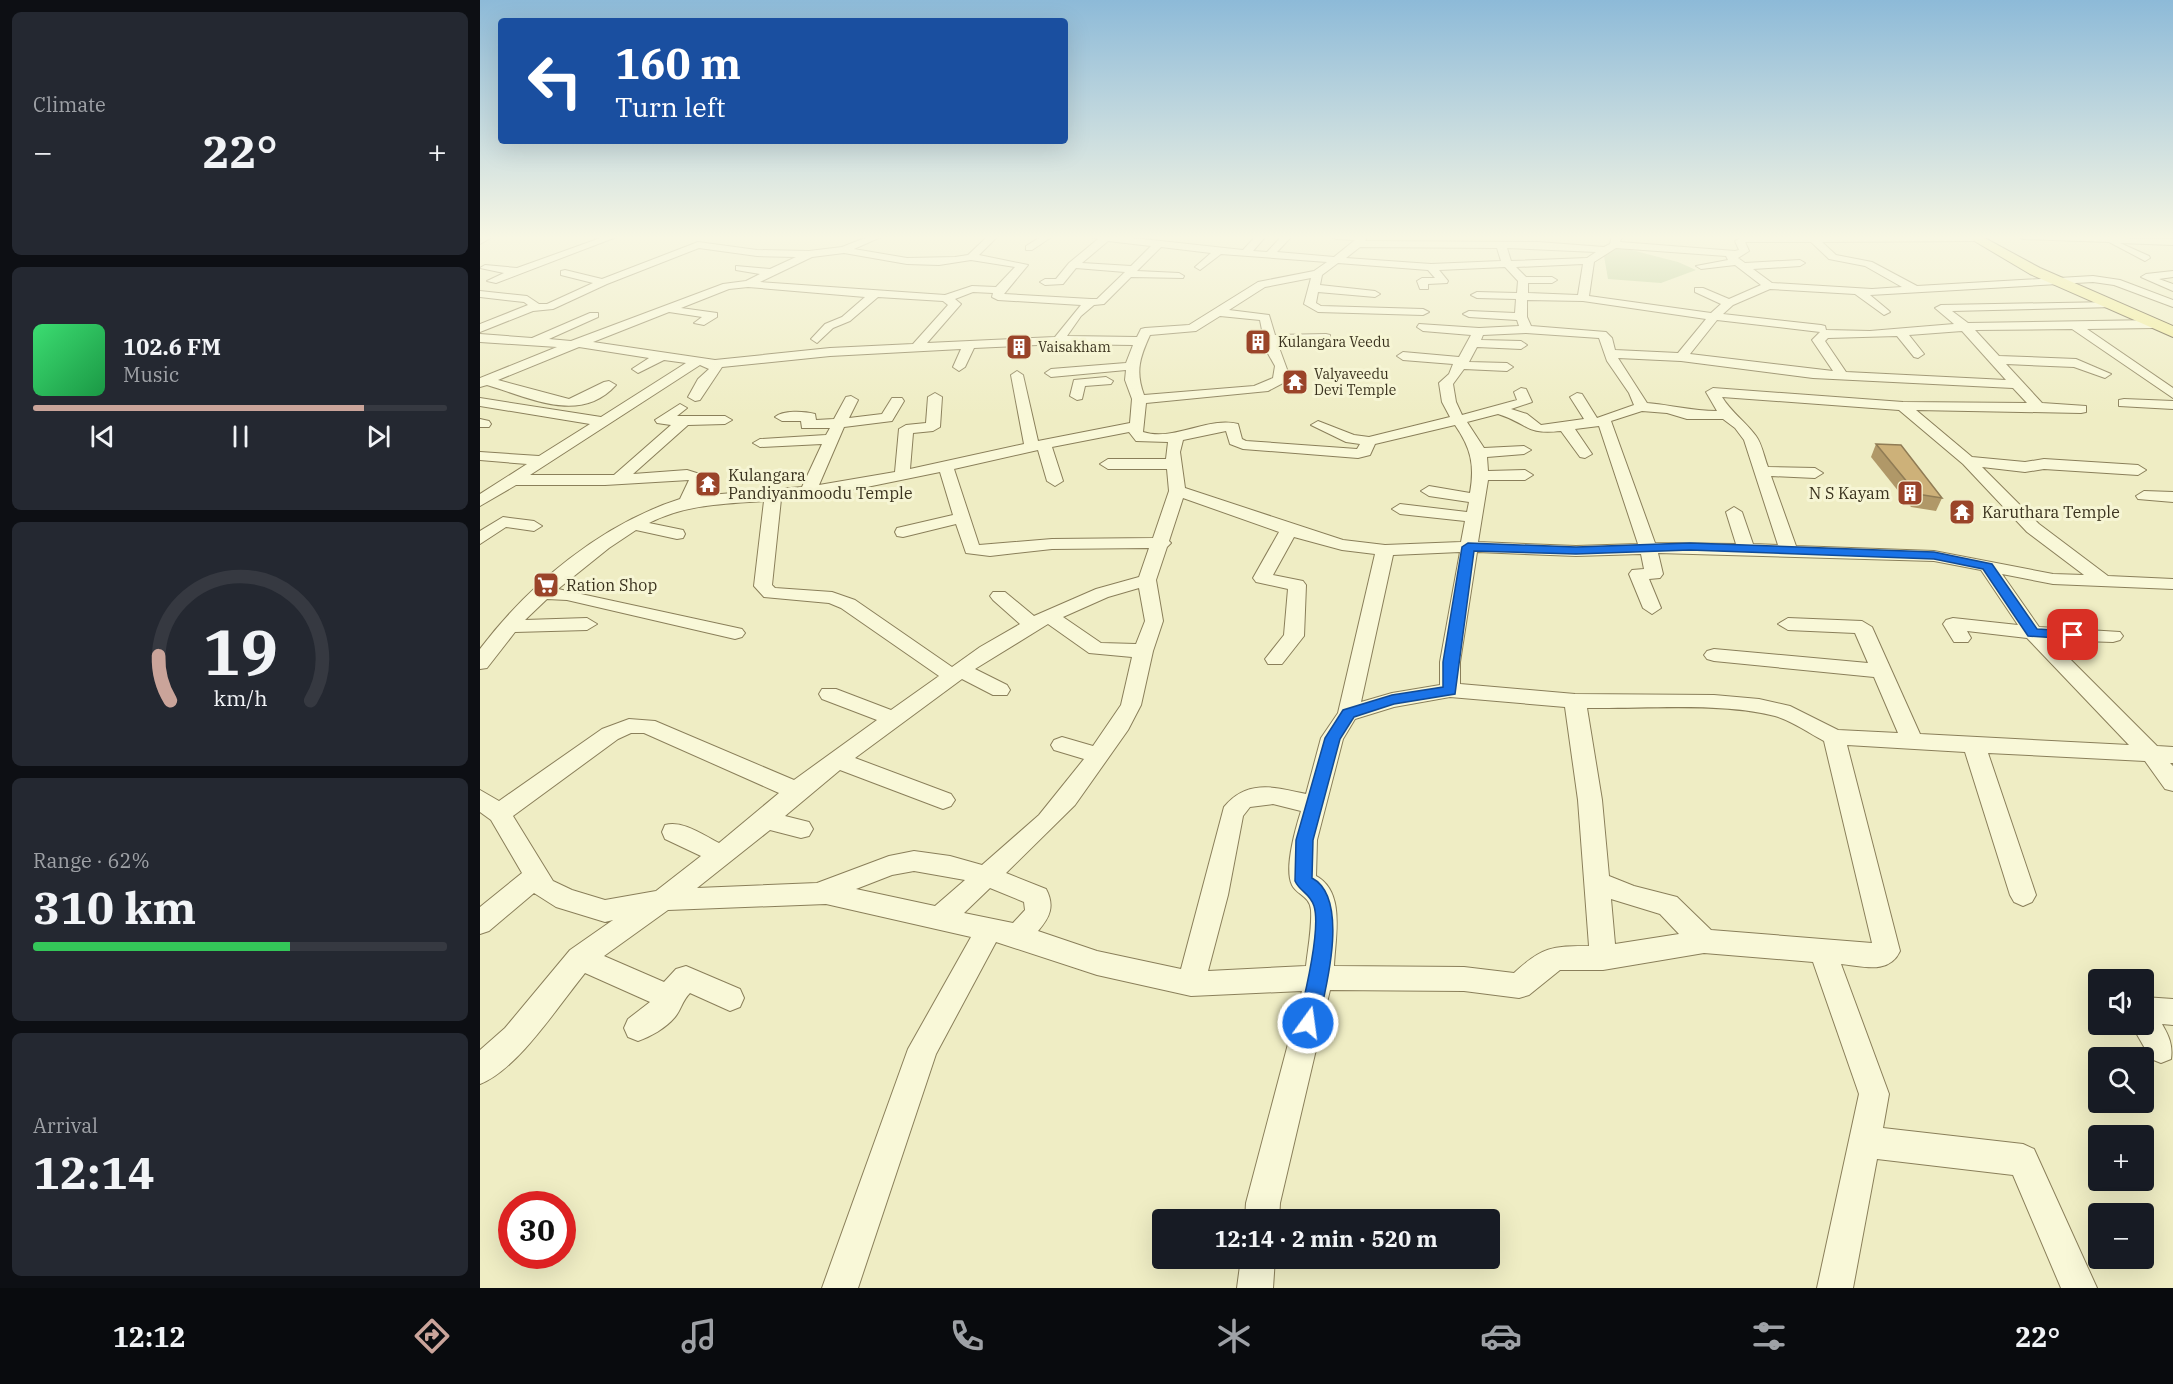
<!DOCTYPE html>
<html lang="en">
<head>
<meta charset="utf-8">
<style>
  body { margin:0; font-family:"IBM Plex Serif",serif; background:#242831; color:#f1f3f6; height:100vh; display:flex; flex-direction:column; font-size:22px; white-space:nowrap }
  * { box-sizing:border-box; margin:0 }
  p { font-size:20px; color:#9ea1a6 }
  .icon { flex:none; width:33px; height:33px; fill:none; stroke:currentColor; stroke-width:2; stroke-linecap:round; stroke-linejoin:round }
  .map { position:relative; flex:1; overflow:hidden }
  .details { display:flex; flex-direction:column; gap:12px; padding:12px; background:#0d0f14; width:480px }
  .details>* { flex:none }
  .banner { position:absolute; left:18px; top:18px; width:570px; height:126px; border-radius:6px; box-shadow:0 6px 24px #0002; background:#1a4fa0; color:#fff; overflow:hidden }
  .tools { position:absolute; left:1608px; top:969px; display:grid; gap:12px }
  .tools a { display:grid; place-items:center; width:66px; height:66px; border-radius:6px; background:#171b24; box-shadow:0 6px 24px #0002; font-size:30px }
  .speed { position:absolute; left:18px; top:1191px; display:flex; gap:12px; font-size:30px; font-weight:700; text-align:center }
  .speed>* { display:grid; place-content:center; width:78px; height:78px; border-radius:50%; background:#171b24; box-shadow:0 6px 24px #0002; line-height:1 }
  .speed .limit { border:9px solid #d22; background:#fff; color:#111 }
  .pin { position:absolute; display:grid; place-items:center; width:51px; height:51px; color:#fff; margin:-26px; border-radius:12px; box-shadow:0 3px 9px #0006 }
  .me { position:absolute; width:66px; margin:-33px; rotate:14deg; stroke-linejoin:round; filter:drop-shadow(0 0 4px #0008) }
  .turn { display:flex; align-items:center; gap:21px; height:126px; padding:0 18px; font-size:27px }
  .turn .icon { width:78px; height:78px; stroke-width:2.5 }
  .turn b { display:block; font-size:42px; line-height:51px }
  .big { font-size:45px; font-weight:700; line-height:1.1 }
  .details .tile { flex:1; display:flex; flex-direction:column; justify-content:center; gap:9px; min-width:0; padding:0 21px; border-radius:9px; background:#242831 }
  .details .dial { align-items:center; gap:0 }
  .dial svg { height:156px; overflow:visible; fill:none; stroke:#363941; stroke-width:7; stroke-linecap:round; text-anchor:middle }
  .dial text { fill:#f1f3f6; stroke:none }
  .song { display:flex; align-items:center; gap:18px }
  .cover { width:72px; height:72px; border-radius:9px; background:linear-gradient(135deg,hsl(140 70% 55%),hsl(140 70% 35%)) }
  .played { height:6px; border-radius:3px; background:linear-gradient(90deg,#caa49a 80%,#363941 80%) }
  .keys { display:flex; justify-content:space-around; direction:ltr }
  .heat { display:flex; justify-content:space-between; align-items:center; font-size:33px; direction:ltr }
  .charge { height:9px; border-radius:4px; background:linear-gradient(90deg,#34c759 62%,#363941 0) }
  .trip { position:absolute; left:672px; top:1209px; width:348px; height:60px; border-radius:6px; background:#171b24; box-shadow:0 6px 24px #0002; font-weight:700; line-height:60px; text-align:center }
  .tab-bar { display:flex; height:96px; justify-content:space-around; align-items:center; background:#090b0e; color:#9ea1a6 }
  .tab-bar .icon { width:42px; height:42px }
  .tab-bar .on { color:#caa49a }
  .tab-bar b { font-size:27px; color:#f1f3f6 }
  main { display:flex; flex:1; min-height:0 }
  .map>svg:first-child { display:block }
</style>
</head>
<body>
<main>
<section class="details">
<div class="tile"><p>Climate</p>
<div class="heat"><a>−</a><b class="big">22°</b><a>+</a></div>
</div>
<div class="tile">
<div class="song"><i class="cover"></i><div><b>102.6 FM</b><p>Music</p></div></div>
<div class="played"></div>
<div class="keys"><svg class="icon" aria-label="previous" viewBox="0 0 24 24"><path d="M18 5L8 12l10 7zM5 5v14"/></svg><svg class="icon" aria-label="pause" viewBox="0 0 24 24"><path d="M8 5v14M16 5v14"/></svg><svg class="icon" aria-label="next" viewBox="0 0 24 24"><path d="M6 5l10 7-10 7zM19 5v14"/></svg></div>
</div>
<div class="tile dial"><svg viewBox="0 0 100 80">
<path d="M14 69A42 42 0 1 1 86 69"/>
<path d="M14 69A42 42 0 0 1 8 46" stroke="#caa49a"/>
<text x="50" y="56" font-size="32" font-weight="700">19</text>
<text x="50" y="72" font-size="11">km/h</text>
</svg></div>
<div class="tile"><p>Range · 62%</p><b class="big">310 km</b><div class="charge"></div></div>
<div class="tile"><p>Arrival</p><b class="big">12:14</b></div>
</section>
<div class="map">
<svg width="1693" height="1288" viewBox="0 0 1693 1288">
  <rect width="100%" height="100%" fill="#efedc4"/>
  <path fill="#bacd98" d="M1136,246L1198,262L1216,270L1181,283L1128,279L1124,256Z"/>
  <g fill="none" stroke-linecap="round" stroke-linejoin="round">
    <g stroke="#8a7f5a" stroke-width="2">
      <path id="minor" d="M2,236H14L0,244Z
        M126,236H139L16,283L7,281L24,273L0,268L5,265L37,268Z
        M390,236H403L374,249L427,258L475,257L488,255L508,236H518L499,255L548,265L524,294L611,299H617L645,272L596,268L583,284L565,285L560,282L565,279H576L589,263L618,239L608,236H635L763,250L776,236H786L773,251L787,252L802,236H812L797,252L854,257L875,240L856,239L851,236H888L885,241L1058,242L1124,247L1130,244L1132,236H1142L1140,242L1255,251L1259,250L1255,241L1264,236H1497L1500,237V241L1342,242L1356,255L1392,262L1437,286L1613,276L1640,280L1693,300V307L1634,285L1613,282L1390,295L1408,310L1410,312L1404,315L1375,294L1290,289L1253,305L1243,314L1341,325L1345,326L1346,330L1390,331L1474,324L1455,308L1461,305L1631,302L1637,305L1635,307L1472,311L1488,323L1674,320L1680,324L1674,328L1607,329L1693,388V398L1592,329L1495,330L1519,356L1596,359L1631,374L1625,378L1594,367L1526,364L1562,403L1606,406V412L1601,413L1436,410L1492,457L1545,462L1564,459L1658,465L1666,470L1658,475L1564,469L1545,472L1502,467L1559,524L1628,576L1693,579V589L1573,584L1522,574L1559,627L1640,632L1643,636L1640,640L1633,642L1571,640L1677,746L1693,747V763H1690L1693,766V791L1685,789L1665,761L1508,753L1556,895L1552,902L1543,906L1534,902L1530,895L1485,752L1367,745L1420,951C1409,975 1383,966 1361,964L1409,1094L1403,1128L1543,1144L1554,1149L1617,1288H1581L1533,1175L1397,1159L1373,1288H1337L1379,1094L1333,962L1224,953L1123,970H1080L1049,995L1039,998L984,991L850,990L800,1203L799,1220H765L766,1203L822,991L711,996L617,975L516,942L456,1054L378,1288H342L428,1049L491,937L346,904L188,910L124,956L184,982L196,969L206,966L260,989L264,998L260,1007L250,1011L210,993C202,1001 201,1010 195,1017C186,1028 170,1037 158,1041L148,1037L144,1028L148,1019L170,1002L105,973C79,1005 37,1070 0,1084V1050L25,1028L90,950L133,920L125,922L76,907L54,893L9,931L0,934V907L42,873L11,820L0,812V790L19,801L122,729L149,719L175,721L314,780L397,720L342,699L339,694L342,689H356L411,710L459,676L361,608L349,603L284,597L274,586L284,501C243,504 207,504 169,523L203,530L205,534L203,538L197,539L156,530L129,548L78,589L262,629L265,633L262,637L255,639L87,600L67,599L45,620L107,618L117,624L107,630L35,632L7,668L0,669V649C49,584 122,524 200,499L209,480L125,485H36L0,506V494L47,464L0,460V452L59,456L110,424L0,406V398L121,417L206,363L184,360L158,373L152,369L169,358L99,347L18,380L89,399L124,382L129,381L136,385C100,425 48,397 7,385L0,387V378L77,347L0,342V334L52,338L110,313H118V317L69,339L91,341L243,284L266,281L280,274L256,270V266L290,269L316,257L277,256L219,248L127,284L73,309L53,311L0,332V324L48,305L44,302L0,297V291L47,296L59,304H67L113,283L81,275V271L85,270L122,279L218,242L277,250L329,251L362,247ZM628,241L671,246L651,266L602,263ZM1265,242H1331L1349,259L1385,266L1422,287L1392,289L1292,283L1273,269L1320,266L1325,263L1320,260L1265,263L1258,258L1269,251ZM681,247L731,253L715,267L720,270L741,254L847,262L834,271L778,282L709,325L665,328L661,329L657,337L587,336L601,316L614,305L624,304L651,277L703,278L704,276L699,273L657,271ZM880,247L1017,248L1021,261L951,264L866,258ZM1027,248L1116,252L1107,258L1031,261ZM1136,248L1246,256L1248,260L1216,266L1221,269L1255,265L1281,285L1249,299L1223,288H1215V292L1241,304L1231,313L1109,296L1114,262ZM364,253L427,264L459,265L491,260L535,267L516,287L492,286L465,295L280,282L332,257ZM858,263L948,270L955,278H942L937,281L940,289H948V284L967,283L968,281L959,270L1025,267L1038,281L1037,293L997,292L991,295L997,298L1036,299L1035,313L989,311L983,314L989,317L1037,320L1039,326L999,328L939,324L937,327L943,331L991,335L979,357L923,352L917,356L923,360L973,364L969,374L959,383L962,402L970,417L889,437L874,435L838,421L831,425L866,442L880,444L877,449L766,441L762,439L758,424C728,416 694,442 663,432L666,403L788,391L803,383L808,372L797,342L850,341V335L846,334L795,335L789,315L749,310L785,287L831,278L824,304L838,312L943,315L949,312L943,309L841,306L836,303L838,292L895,297L900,294L895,291L840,285L842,275ZM1103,264L1098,295L1048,293V283H1072L1077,280L1072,277H1046L1036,267ZM268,287L385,297L362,317L345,324L331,339L337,343L353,328L370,321L398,297L463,301L468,305L433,344L350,348L235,360L113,342L189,312L222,317L214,323L224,325L237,317V313L201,308L249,289ZM493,292L513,293L512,297L518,300L601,305L575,337L447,343L481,304L475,299ZM1047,300L1103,301L1226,319L1198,353L1135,350L1132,338L1126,332L1051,326L1047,317ZM740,316L780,320L786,350L795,366L793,378L774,386L664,395C655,371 660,357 670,335L716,331ZM1237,320L1340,332L1332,340L1353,371L1210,354ZM1482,331L1526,380L1366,372L1345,341L1348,338L1417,336L1434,357L1438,358L1444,354L1429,335ZM1046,333L1119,338L1127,361L1149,393L1154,405L1117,418L1102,394L1097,393L1090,397L1104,419L1061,425L1047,414L1031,409L1052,402L1046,389L1041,388L1034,392L1037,400L982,415L976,402L973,384L984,369L1027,371L1033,367L1027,363L989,362L997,347L1041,349L1047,345L1041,341L1001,340L1003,335ZM579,344L653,345L646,363L571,369L565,373L571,377L646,370L645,380L652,399L650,423L558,441L543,375L537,371L531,375L544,444L430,469L433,433L453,431L460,427L462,397L455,393L448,397L446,423L426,425L419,429L415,472L339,485L364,427L412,421L424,401L422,398H412L402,414L369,418L378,400L371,396L366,397L354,419L336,420L335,414C324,411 303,410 295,417L302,421H321L322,428H350L346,435L280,439L273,443L280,447L342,444L322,487L218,496L226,478L223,475L207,470L153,474L208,425L245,424L252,420L245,416H197L207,408L200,404L175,420L177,423L191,425L134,475H50L220,365L229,369L218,379L208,397L215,401L220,400L242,367L350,356L481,349L473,367L479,371L485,367L494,348ZM1138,358L1201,361L1333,378L1533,388L1547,403L1423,402L1233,388L1226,392L1237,411C1212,411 1191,405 1167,403ZM1242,397L1419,410L1483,464L1547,532L1604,575L1573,574L1454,551L1316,546L1291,476L1335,478L1343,473L1335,468L1288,467C1284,457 1282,444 1276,436C1265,421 1252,413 1242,397ZM1162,411L1187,413L1207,419H1243L1255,428L1264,440L1298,545L1273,544L1262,512L1254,507L1246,512L1256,544L1175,543L1131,421ZM1018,414C1050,424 1044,435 1081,431L1100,457L1105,458L1112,454L1095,429L1119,426L1158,544L1096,546L998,542L1008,480H1045L1053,475L1045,470L1008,471L1007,457L1044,454L1051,450L1044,446L1004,448L987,422ZM975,425C991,448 995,465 990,493L949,486L941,491L949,496L989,502L987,512L920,504L912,509L920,514L985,521L981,542L905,545L863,540L705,488L700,452L703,440L746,431L750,444L763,449L878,458L890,455L895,444ZM649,432L656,441L688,442L686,459H628L620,464L628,469H687L689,491L673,538L572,539L499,545L474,469L558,450L567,481L575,486L583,481L572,447ZM460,472L473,515L417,528L415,532L417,536L423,537L476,524L486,553L510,556L572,549L669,548L659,577L616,589L554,616L525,592H513L510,596L513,600L540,624L500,647L472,667L375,600L352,592L295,588L292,585L301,499L377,489ZM703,498L799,532L773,578L776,582L808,589L804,635L785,659L788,664H802L824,636L826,585L823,581L793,575L814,537L862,550L895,554L858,713L841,738L826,794C795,787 767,779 744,807L701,969L617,951L558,931C570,917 575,906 566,889L526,873L595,805L648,730L661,705L673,651L683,621L676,580L687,547L691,543L689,541ZM980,552L960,662V685L912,693L881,702L913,555ZM997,552L1096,556L1161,554L1164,569L1152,570L1149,574L1163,608L1172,614L1181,608L1169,579L1180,578L1183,574L1178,553L1454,561L1501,570L1538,625L1473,618L1466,620L1463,624L1474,642H1488L1491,638L1487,631L1547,638L1649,745L1440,734L1392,627L1382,621L1308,618L1298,624L1308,630L1375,633L1388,663L1234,649L1227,651L1224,655L1227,659L1234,661L1394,677L1418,733L1358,730L1310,706L1279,699L1234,695L1095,694L980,684V662ZM659,588L665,621L656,644L621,643L583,617L628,597ZM568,624L609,653L652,657L641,705L613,746L582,737L574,740L571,745L574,750L604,759L559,815L502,865L470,856L434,851L409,856L337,883L217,888L290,830L321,838L329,836L333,829L329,822L305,816L360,770L455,806L463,809L471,806L475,800L471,794L375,758L482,679L513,695H527L530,690L527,685L495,669ZM970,697L1085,707L1098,800L1109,946C1072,946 1062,947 1034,973L984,967L854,966C855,938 866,892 836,876L837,840L863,739L875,719L914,707ZM1107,708C1163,709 1241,702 1295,716C1312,721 1329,733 1344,741L1392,943L1231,930L1197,897L1154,886L1129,876L1122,800ZM151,733H164L299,793L239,843C223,835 203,820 185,825L182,832L185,839L221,856L176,891L125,900L92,890L73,881L33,816L138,739ZM793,804L821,811C816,827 804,869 812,885C817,895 830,896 831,910C832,928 828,948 826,966L728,971L748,895L763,816L770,807ZM434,871L485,880L455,906L376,889L412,875ZM510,888L544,902L545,910L533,923L484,913ZM1131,899L1180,914L1199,934L1135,944Z
        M562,236H573L552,250H546V246Z
        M1538,236L1693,239V245L1640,243L1669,256L1670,258L1665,261L1629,242L1543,239Z
        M1693,271V277L1679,279L1693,284V291L1661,277L1666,274Z
        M626,377L633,381L631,384L605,386L602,399L597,400L590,396L594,380Z
        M1644,399L1693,401V409L1639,406V400Z
        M0,419L9,421L11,424L9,427H0Z
        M1664,491L1693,492V502L1658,499L1656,496Z
        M23,517L54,521L62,526L54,531L26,527L0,544V531Z
        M1664,997L1693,999V1025L1682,1024C1689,1036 1693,1045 1691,1059L1681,1063L1671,1059L1651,1024H1664Z
        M761,1258H795L793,1288H757Z"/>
    </g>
    <g stroke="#584c2e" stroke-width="2">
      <path id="major" d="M1486,236H1501L1560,268L1693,326V337L1550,274Z"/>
    </g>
    <use href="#minor" fill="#f9f8d8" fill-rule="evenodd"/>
    <use href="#major" fill="#f2ed9c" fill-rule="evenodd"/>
  </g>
  <path fill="#b09868" d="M1396,444L1462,498L1456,511L1431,507L1391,457Z"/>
  <path fill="#cdb179" stroke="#907c55" stroke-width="1.5" d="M1396,444L1421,445L1462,498L1437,494Z"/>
  <linearGradient id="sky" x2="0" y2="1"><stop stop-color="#8dbad8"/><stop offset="0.57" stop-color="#f8f7e4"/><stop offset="1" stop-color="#f8f7e4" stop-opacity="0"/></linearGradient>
  <rect width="1693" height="416" fill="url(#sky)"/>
  <path fill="#1a73e8" stroke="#114b97" stroke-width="1.5" d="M988,543L1096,547L1210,543L1454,552L1512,564L1557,629L1593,631L1600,635L1593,639L1548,636L1503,569L1454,559L1210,550L1096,554L994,551L975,694L914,704L874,717L860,739L833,840L832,878C870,898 846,989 838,1023L835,1030L828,1032L821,1030L818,1023C824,999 841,929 834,906C830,893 820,892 815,881L816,840L845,738L863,710L912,695L963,687V662L982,547Z"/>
  <defs>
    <g id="building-square" transform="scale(1.35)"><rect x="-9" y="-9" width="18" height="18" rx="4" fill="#9a4429" stroke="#f6f5d4"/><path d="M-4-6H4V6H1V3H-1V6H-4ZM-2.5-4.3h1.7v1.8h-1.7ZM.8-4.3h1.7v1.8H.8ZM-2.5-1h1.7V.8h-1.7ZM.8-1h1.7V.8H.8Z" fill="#fff"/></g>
    <g id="temple-square" transform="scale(1.35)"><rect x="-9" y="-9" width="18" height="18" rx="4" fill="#9a4429" stroke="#f6f5d4"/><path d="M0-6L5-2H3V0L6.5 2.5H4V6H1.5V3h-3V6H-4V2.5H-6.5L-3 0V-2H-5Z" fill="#fff"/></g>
    <g id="supermarket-square" transform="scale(1.35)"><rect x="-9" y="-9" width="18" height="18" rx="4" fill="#9a4429" stroke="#f6f5d4"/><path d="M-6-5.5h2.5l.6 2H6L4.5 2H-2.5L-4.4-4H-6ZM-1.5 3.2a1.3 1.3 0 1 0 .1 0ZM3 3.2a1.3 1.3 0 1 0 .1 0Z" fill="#fff"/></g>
  </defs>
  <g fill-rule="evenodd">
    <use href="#building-square" x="778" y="342"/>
    <use href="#building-square" x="539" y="347"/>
    <use href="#temple-square" x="815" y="382"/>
    <use href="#temple-square" x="228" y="484"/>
    <use href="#building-square" x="1430" y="493"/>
    <use href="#temple-square" x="1482" y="512"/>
    <use href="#supermarket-square" x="66" y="585"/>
  </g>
  <g text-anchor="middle" stroke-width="6" stroke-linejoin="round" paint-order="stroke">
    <g font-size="14" fill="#3a321e" stroke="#f6f5d4" text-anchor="start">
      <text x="798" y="347">Kulangara Veedu</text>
      <text x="558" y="352">Vaisakham</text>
      <text x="834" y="379">Valyaveedu<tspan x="834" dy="16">Devi Temple</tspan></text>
    </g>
    <g font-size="16" fill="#3a321e" stroke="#f6f5d4" text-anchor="start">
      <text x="248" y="481">Kulangara<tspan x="248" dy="18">Pandiyanmoodu Temple</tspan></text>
      <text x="1410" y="499" text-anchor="end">N S Kayam</text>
      <text x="1502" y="518">Karuthara Temple</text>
      <text x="86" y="591">Ration Shop</text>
    </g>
  </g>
</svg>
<div class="tools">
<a><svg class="icon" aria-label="sound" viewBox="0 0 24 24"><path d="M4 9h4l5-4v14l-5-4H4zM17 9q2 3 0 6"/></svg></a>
<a><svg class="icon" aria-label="search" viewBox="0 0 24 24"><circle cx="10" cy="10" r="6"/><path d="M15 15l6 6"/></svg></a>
<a>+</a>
<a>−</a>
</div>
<div class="speed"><div class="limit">30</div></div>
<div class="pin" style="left:1593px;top:635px;background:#d93025"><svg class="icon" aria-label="arrive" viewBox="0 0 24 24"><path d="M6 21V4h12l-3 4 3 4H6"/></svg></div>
<svg class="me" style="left:828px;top:1023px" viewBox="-20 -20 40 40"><circle r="17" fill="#1a73e8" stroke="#fff" stroke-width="3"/><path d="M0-11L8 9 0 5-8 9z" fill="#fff"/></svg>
<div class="trip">12:14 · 2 min · 520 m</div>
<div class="banner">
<div class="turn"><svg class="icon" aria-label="left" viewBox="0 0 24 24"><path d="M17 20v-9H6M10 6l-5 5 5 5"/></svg><div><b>160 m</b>Turn left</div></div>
</div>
</div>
</main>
<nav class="tab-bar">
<b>12:12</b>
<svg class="icon on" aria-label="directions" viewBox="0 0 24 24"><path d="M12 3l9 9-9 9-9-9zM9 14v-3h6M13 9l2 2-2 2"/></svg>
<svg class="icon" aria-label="music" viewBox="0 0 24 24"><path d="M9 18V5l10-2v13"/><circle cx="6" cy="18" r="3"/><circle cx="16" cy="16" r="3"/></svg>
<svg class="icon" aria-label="phone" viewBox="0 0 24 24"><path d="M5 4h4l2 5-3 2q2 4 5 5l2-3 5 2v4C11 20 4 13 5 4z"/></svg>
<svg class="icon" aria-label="climate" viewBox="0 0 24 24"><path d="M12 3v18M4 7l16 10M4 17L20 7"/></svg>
<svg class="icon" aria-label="car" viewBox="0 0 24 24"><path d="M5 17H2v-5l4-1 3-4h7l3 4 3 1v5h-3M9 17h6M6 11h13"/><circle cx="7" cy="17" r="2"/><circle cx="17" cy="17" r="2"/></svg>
<svg class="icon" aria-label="filters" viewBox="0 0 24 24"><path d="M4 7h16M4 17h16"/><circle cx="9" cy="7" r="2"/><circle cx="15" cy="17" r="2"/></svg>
<b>22°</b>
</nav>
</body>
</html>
